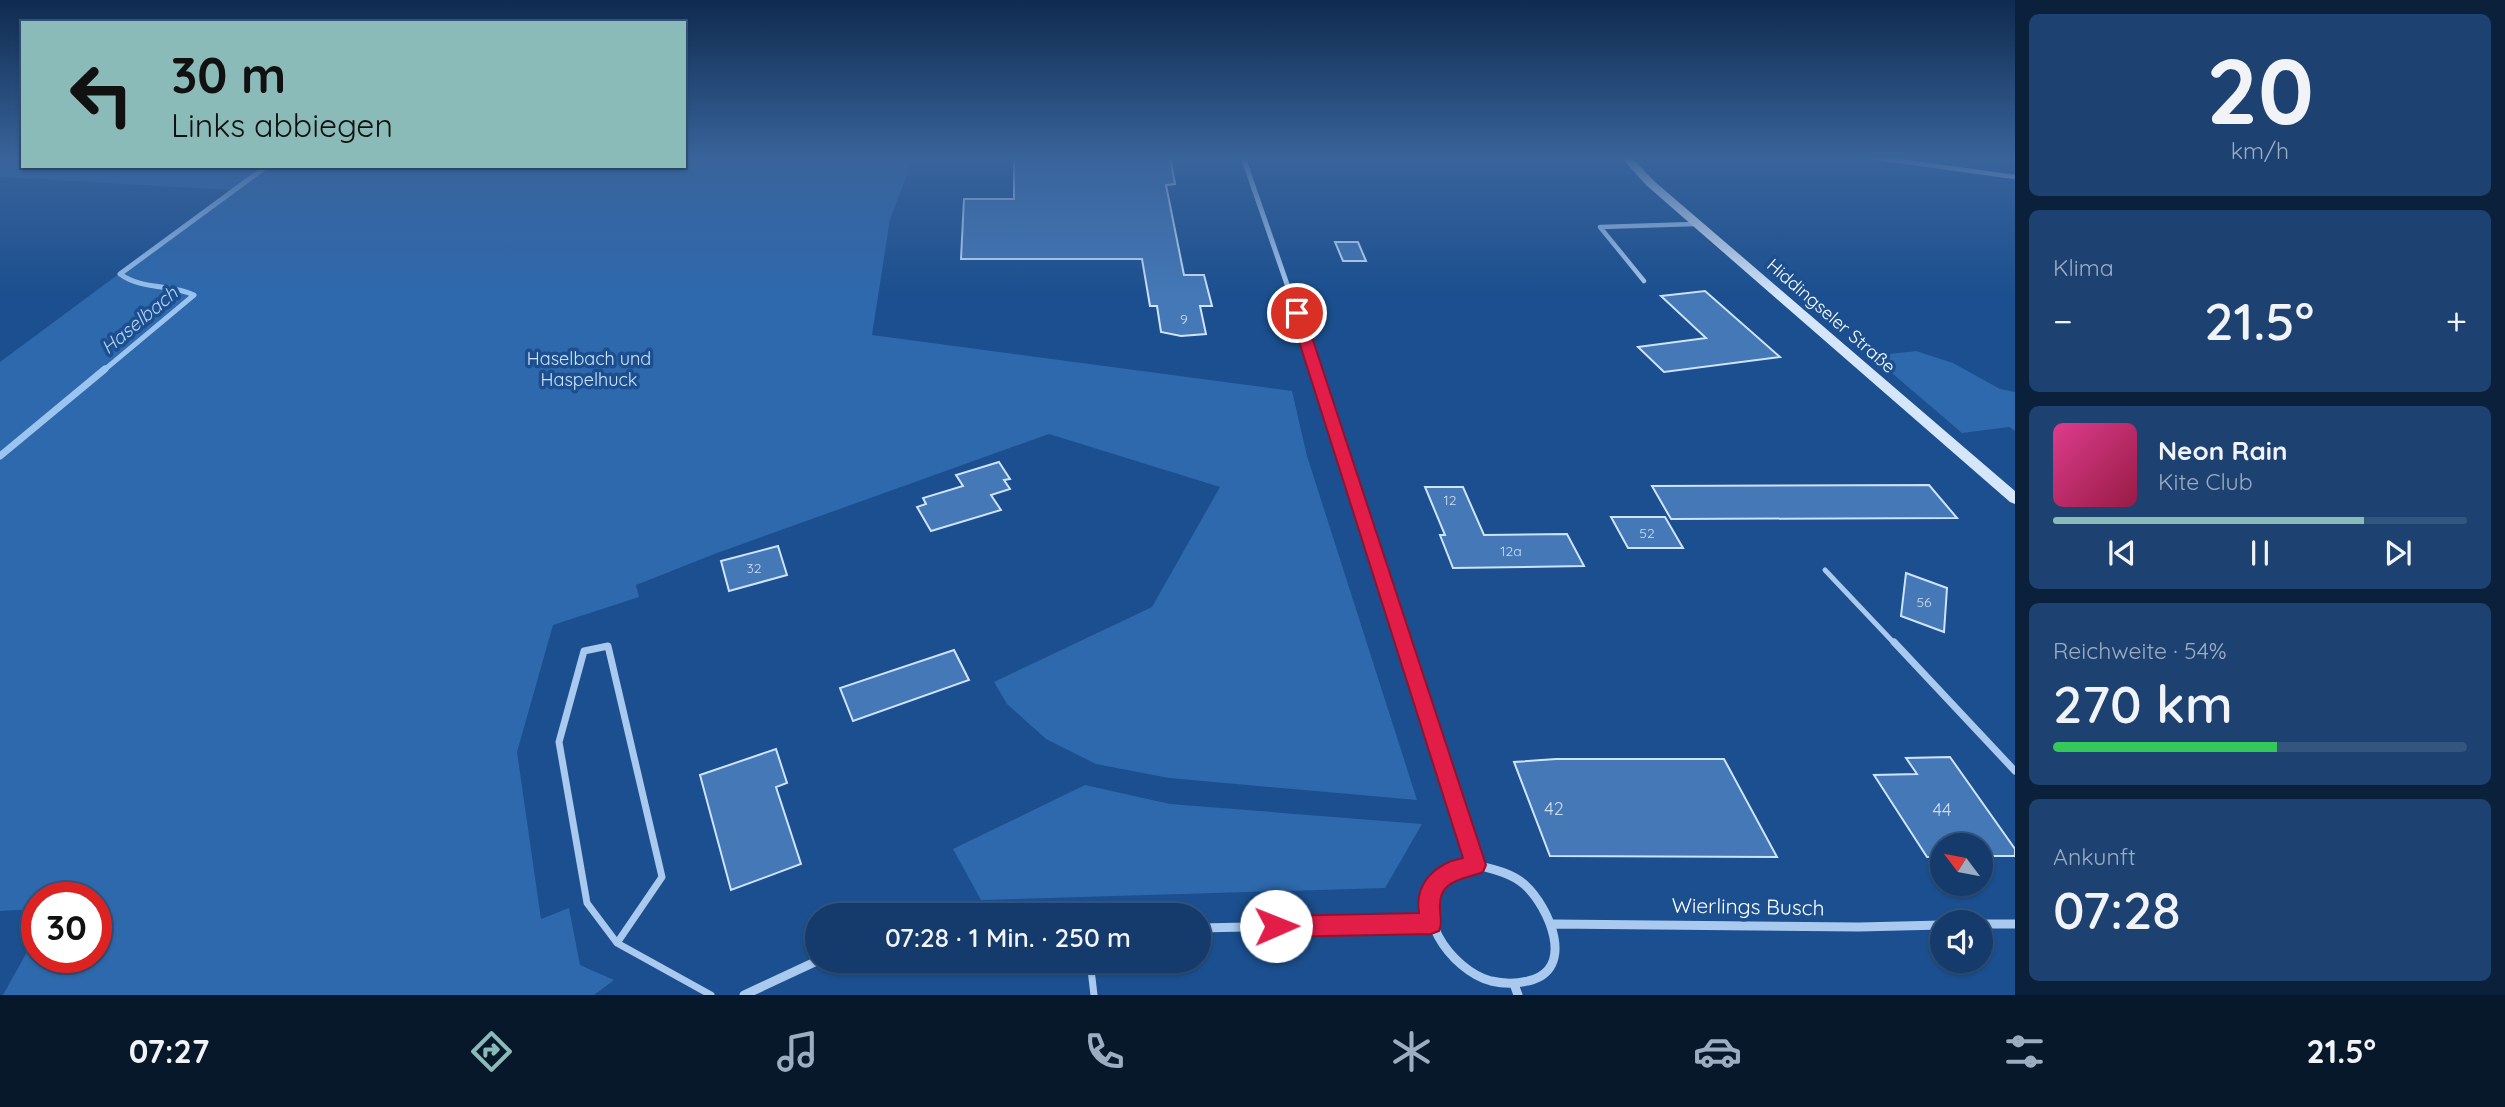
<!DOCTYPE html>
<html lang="de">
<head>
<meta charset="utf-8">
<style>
  body { margin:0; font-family:Quicksand,sans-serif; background:#1d4271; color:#f1f3f6; height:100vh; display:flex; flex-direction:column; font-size:26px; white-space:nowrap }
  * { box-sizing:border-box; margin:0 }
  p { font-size:23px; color:#9dadc1 }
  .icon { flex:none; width:38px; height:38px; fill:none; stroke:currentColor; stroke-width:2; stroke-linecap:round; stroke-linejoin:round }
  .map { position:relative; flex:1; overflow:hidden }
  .details { display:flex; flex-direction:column; gap:14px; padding:14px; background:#0b203b; width:490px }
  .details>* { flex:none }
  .banner { position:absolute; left:21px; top:21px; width:665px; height:147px; border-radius:0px; box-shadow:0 2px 5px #0004,0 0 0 2px #33557e; background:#8bbbb9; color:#111; overflow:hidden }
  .needle { width:46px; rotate:302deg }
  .controls { position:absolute; left:1930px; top:833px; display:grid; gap:14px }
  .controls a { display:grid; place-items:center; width:63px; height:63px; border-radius:50%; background:#143b6b; box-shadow:0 2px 5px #0004,0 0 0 2px #33557e; font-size:35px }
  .speed { position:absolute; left:21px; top:882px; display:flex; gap:14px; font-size:35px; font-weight:700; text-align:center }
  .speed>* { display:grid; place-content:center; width:91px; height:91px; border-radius:50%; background:#143b6b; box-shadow:0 2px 5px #0004,0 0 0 2px #33557e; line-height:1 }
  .speed .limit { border:10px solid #d22; background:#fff; color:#111 }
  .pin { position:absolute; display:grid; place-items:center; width:60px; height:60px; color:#fff; margin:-30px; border:4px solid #fff; border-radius:50%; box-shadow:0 2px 7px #0007 }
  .me { position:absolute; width:77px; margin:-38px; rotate:89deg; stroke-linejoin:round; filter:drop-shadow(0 0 5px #0008) }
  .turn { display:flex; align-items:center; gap:24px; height:147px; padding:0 35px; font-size:32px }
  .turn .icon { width:91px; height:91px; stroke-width:2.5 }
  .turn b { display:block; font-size:49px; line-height:60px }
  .big { font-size:52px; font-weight:600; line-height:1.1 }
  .details .widget { flex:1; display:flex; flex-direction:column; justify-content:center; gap:10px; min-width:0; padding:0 24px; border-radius:10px; background:#1d4271 }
  .details .dial { align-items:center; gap:0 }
  .dial b { font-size:91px; line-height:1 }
  .song { display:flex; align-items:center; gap:21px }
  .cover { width:84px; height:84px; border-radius:10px; background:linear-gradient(135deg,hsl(330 70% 55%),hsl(340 70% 35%)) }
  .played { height:7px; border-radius:4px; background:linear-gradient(90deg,#8bbbb9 75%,#33557e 75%) }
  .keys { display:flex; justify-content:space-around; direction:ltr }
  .heat { display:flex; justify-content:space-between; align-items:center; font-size:38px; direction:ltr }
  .charge { height:10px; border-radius:5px; background:linear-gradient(90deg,#34c759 54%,#33557e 0) }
  .trip { position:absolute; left:805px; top:903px; width:406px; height:70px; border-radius:35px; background:#143b6b; box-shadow:0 2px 5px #0004,0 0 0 2px #33557e; font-weight:600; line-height:70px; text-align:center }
  .menu { display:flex; height:112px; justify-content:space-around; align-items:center; background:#08182b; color:#9dadc1 }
  .menu .icon { width:49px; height:49px }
  .menu .selected { color:#8bbbb9 }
  .menu b { font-size:32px; color:#f1f3f6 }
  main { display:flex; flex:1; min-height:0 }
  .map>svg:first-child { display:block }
</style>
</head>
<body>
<main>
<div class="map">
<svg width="2015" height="995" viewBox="0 0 2015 995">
  <rect width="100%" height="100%" fill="#1b4f8f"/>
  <path fill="#2e69ad" d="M0,157H23V166H684V157H914L890,219L872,335L1292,391L1307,456L1417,800L1169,778L1096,764L1046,739L1007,704L994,682L1152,607L1220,487L1049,434L717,553L636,585L639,597L553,625L517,752L541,919L569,908L580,965L614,980L594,995H3L37,934V957H96V898H37V909L0,911V362L232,190L0,177Z
    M1916,351L1953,363L2000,389L2015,392V431L2009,427L1962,433L1872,356Z
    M1085,785L1170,804L1422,824L1385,888L981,900L953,849Z"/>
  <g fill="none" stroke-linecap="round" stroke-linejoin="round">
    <path stroke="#9cc4f0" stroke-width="5" d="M103,371L194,295C170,284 142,290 120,274L267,166"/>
    <path stroke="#9cc4f0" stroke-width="7" d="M0,456L105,369"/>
  </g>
  <path fill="#4478b7" stroke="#cfe3fa" stroke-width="2" d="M1014,157H1170L1175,184L1166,185L1184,275H1204L1212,306H1200L1206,334L1181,336L1161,332L1157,306H1150L1142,259H961L964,199H1014Z
    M1335,242H1358L1366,261H1343Z
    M1705,291L1780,357L1664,372L1638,347L1706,338L1661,296Z
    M999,462L1010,479L1004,480L1010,489L991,495L1001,510L931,531L917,507L926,504L923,498L963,486L956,475Z
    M1929,485L1957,518L1671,519L1652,486Z
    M1425,487H1463L1484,535L1567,534L1584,566L1453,568L1440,535H1445Z
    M1611,517H1665L1683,548H1628Z
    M778,546L787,575L729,591L721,561Z
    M1906,573L1947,588L1944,632L1901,616Z
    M954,650L969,680L853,721L840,688Z
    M776,749L787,783L776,787L801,864L731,890L700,775Z
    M1950,757L2015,849V856H1981V845H1942V857H1927L1874,775L1917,774L1906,758Z
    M1556,759H1724L1777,857L1550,856L1514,762Z"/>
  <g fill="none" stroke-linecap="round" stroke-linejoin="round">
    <path stroke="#a9c9ee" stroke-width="4.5" d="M1870,157L2015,177
      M1644,281L1600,227L1695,224"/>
    <path stroke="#a9c9ee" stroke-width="5" d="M1825,570L1895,644"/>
    <path stroke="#a9c9ee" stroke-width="7" d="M1894,642L2015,771
      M608,646L662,877L617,943L587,903L559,742L584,651Z
      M617,943L711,995
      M1090,961L1094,995"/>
    <path stroke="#a9c9ee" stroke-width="5" d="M1243,157L1317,371"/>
    <path stroke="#a9c9ee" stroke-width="7" d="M1316,369L1405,644"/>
    <path stroke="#a9c9ee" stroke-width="9" d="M1405,642L1476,865
      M1476,865C1493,869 1512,873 1525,885C1549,907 1577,970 1528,981C1516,984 1504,984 1491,981C1452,971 1405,908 1446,875C1453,869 1467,868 1476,865Z
      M1554,924L1859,927L1942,925
      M1981,924H2015
      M1199,928L1431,923
      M1514,984L1518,995
      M744,995L817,961"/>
    <path fill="#d6e6fa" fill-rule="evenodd" d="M1621,157H1631L1654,181L2015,491V504L2010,502L1646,185Z"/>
  </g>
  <linearGradient id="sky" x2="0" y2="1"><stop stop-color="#0f2b4f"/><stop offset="0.53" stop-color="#39639b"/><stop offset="1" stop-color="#39639b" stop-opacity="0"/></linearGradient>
  <rect width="2015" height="297" fill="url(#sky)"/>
  <path fill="#e11d48" stroke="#92132f" stroke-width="2" d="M1297,309L1304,313L1486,865L1483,872C1463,880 1438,879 1440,909C1440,918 1443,922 1439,931L1431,934L1276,937L1268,934L1265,926L1268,919L1276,916L1419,913C1414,883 1436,863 1463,858L1290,313Z"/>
  <g text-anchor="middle" stroke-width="7" stroke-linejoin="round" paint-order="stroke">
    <g font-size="14" fill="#d0dded">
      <text x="1184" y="324">9</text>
      <text x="1450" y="505">12</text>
      <text x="1647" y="538">52</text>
      <text x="1511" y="556">12a</text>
      <text x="754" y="573">32</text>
      <text x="1924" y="607">56</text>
    </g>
    <g font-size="18" fill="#fff" stroke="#1b4f8f">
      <text transform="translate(1831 316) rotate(41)" y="6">Hiddingseler Straße</text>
    </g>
    <g font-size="18" fill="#cfe3fa" stroke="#1b4f8f">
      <text x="589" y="365">Haselbach und<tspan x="589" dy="21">Haspelhuck</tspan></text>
    </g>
    <g font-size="18" fill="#d0dded">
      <text x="1554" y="815">42</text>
      <text x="1942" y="816">44</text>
    </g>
    <g font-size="19" font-style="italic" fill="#b5d3f5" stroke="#1b4f8f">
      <text transform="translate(139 320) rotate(-40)" y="7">Haselbach</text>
    </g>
    <g font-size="21" fill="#fff" stroke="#1b4f8f">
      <text transform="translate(1748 907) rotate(1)" y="7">Wierlings Busch</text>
    </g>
  </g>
</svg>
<div class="controls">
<a><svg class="needle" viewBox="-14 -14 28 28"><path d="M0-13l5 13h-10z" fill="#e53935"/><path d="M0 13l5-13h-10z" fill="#9dadc1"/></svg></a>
<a><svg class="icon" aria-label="sound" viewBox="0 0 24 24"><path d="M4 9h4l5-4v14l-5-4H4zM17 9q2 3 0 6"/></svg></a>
</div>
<div class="speed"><div class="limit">30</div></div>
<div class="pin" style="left:1297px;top:313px;background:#d93025"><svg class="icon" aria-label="arrive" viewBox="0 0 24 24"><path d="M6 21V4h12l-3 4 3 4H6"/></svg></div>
<svg class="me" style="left:1276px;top:926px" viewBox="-20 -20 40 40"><circle r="19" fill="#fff"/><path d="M0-13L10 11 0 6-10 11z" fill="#e11d48"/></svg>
<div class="trip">07:28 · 1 Min. · 250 m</div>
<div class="banner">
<div class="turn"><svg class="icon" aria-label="left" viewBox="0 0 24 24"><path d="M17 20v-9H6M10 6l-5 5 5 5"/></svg><div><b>30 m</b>Links abbiegen</div></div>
</div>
</div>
<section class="details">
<div class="widget dial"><b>20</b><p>km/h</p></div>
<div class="widget"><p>Klima</p>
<div class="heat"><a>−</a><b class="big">21.5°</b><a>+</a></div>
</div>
<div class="widget">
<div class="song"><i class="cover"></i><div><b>Neon Rain</b><p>Kite Club</p></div></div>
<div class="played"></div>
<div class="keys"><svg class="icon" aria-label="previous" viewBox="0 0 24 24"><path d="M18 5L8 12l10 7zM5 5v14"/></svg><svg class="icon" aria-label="pause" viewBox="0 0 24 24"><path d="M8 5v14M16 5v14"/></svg><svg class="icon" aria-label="next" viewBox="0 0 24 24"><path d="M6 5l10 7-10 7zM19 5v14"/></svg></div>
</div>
<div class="widget"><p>Reichweite · 54%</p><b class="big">270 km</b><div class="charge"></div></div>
<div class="widget"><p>Ankunft</p><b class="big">07:28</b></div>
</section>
</main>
<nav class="menu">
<b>07:27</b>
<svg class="icon selected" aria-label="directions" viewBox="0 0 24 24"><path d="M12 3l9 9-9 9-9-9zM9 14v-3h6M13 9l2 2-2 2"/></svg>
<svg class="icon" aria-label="music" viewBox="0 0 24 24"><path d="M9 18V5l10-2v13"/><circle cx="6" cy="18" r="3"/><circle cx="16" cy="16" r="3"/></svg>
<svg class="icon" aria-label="phone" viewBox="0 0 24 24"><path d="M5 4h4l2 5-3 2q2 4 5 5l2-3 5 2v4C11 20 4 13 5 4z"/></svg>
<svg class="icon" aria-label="climate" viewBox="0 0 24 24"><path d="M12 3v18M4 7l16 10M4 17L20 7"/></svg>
<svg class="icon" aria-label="car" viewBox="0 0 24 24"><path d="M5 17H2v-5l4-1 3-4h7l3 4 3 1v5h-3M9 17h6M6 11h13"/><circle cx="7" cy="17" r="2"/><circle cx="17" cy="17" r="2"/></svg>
<svg class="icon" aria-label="filters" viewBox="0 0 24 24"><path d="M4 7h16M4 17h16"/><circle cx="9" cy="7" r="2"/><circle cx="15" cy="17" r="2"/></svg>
<b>21.5°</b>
</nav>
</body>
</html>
